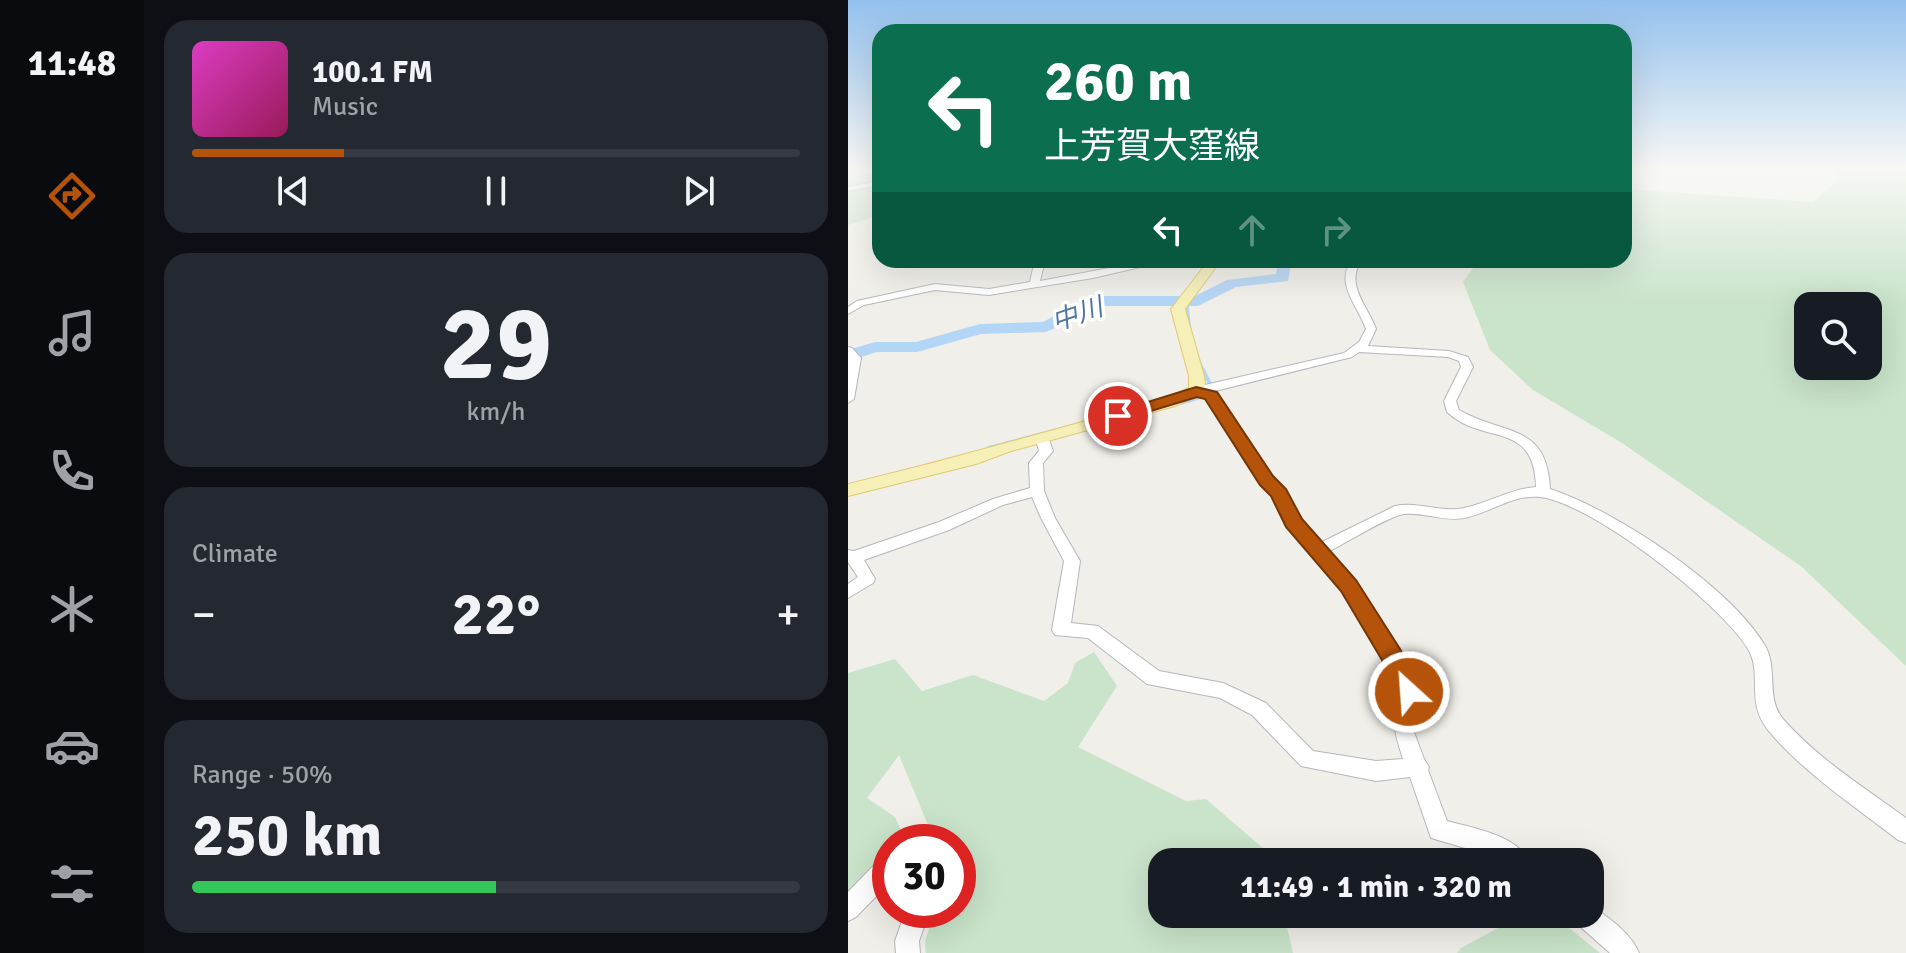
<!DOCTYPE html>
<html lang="en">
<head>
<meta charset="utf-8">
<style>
  body { margin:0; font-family:Signika,"Noto Sans JP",sans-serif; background:#242831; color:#f1f3f6; height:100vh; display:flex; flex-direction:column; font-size:30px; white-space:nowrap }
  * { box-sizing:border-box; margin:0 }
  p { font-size:26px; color:#9ea1a6 }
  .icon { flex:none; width:44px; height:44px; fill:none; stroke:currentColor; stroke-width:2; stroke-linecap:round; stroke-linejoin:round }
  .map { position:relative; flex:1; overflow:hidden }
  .side { display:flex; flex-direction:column; gap:20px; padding:20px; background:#0d0f14; width:704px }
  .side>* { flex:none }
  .hud { position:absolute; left:24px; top:24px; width:760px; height:244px; border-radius:24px; box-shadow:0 8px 32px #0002; background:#0b6e4f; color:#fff; overflow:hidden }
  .fabs { position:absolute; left:946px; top:292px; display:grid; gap:16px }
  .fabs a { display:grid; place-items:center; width:88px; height:88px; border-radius:16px; background:#171b24; box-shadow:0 8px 32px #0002; font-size:40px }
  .speed { position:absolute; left:24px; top:824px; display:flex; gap:16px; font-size:40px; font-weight:700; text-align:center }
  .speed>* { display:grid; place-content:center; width:104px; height:104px; border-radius:50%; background:#171b24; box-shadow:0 8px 32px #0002; line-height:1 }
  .speed .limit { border:12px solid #d22; background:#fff; color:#111 }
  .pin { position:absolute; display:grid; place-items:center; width:68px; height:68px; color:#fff; margin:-34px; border:4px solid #fff; border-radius:50%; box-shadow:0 2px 8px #0007 }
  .me { position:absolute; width:88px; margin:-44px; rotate:334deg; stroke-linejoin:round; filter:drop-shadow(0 0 6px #0008) }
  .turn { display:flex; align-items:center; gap:28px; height:168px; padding:0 40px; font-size:36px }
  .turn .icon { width:104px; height:104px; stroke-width:2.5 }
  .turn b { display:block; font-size:56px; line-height:68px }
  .lanes { display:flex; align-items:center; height:76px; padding:0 40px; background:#0003; justify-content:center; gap:40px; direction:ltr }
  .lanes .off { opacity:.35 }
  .big { font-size:60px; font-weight:700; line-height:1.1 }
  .side .card { flex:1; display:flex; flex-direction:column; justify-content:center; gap:12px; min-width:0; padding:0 28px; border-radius:24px; background:#242831 }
  .side .dial { align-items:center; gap:0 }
  .dial b { font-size:104px; line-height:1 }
  .song { display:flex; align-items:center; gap:24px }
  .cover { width:96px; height:96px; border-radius:12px; background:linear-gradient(135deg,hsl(310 70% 55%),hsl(330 70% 35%)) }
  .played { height:8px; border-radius:4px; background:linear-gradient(90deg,#b45309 25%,#363941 25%) }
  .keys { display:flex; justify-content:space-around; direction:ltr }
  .heat { display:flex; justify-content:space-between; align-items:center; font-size:44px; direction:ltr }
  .charge { height:12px; border-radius:6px; background:linear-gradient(90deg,#34c759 50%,#363941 0) }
  .trip { position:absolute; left:300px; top:848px; width:456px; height:80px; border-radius:24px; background:#171b24; box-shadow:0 8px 32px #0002; font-weight:700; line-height:80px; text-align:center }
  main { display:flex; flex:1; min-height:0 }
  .tab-bar { display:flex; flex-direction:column; width:144px; justify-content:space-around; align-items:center; background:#090b0e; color:#9ea1a6 }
  .tab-bar .icon { width:56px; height:56px }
  .tab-bar .on { color:#b45309 }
  .tab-bar b { font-size:36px; color:#f1f3f6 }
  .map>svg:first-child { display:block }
</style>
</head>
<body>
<main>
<nav class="tab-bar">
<b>11:48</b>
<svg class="icon on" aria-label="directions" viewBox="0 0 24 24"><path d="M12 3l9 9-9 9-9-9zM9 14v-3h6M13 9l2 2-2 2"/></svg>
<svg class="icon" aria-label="music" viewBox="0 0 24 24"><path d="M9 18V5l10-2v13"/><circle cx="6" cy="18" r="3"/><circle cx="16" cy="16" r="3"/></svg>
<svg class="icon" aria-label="phone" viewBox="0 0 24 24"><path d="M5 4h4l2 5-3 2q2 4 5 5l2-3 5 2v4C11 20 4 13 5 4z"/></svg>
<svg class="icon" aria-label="climate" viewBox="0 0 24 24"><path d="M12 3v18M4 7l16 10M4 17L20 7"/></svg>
<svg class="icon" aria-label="car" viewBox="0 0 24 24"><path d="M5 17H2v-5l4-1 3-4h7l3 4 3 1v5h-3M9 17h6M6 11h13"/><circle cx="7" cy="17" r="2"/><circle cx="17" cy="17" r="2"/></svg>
<svg class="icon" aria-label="filters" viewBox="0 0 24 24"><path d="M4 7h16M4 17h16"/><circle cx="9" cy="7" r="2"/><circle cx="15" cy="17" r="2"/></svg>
</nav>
<section class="side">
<div class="card">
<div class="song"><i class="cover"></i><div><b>100.1 FM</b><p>Music</p></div></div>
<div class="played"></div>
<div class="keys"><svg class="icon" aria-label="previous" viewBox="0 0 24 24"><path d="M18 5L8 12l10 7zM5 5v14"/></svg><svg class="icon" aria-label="pause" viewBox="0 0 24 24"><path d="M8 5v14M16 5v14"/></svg><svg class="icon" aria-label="next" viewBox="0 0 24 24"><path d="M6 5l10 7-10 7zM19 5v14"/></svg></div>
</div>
<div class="card dial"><b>29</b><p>km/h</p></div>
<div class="card"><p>Climate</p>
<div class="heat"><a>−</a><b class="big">22°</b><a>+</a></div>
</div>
<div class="card"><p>Range · 50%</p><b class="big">250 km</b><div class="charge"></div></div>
</section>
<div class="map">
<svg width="1058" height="953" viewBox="0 0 1058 953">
  <rect width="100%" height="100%" fill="#f0efe9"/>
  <path fill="#c9e4ca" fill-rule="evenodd" d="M990,169H1058V666L954,567L774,443L685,390L642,350L615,282L631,260H776V189L965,202L988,182ZM1020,306V366H960V306Z
    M32,171V215L0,225V178Z
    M246,652L269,686L230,747L338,801L358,799L424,856L425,862H314V914H436L445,953H78L77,942L87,910H110V842H87L51,755L19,798L47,817L58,842H42V853L0,896V673L47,659L74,691L125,675L196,701L220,683L227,663Z
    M676,914H704L752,953H609L613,948Z"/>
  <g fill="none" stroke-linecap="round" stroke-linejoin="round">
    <path stroke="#b3d5f6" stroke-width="3" d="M339,305L342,331
      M350,359L356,372"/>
    <path stroke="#b3d5f6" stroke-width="4" d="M355,370L369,398
      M333,403L355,396
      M141,448L225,426"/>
    <path fill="#b3d5f6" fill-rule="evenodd" d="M431,260H451L443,265L440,281L388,287L350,306H257L198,332L133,334L69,352H29L0,361V350L27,342H68L132,324L195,322L229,304L256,296H347L379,280L428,274Z"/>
    <g stroke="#b5b7bb" stroke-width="2">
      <path id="minor" d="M32,181V185L0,191V187Z
        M187,260H197L192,281L304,260H322L245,278L141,295L87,290L16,305L0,314V307L9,301L87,284L141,289L182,282Z
        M504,260H514C496,284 520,306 528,329L520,346L601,351L620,357L625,367L608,401L611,410C657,436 699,423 702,489C767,510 881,586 916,644C931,667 917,698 935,719C969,758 1017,788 1058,818V843L1050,840C1010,809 951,769 920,730C897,701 915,674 900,649C873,604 744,503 692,497C665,494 642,513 616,518C596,522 576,512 556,514C543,515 494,545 480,552L506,582L550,650L571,689L565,721L566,732L576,759L581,767L580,770L599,821C624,828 670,835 681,862H651L641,855L583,838L562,777L528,781L453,766L404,715L372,698L299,684L240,638L207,635L204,630L216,561L193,518L184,497L155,505L101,530L16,560L27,579L25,583L0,598V584L10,577L0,562V550L6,551L91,522L145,499L182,488L181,463L191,451L187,437L194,433L199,434L205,451L195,463L196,491L207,518L232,561L223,623L250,626L311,671L375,683L418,703L465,751L528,761L555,759C544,725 545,723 553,689L538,660L494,590L440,526L425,495L414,484L359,399L342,391L344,388L496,353L511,342L518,329C510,306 486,283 504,260ZM511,352L600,357L611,361L613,367L596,401L599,412C635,446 686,419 688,487C662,489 641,503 616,508C593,513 570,501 547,506L472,543L451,520L436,490L424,478L367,393L363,392L504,357Z
        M0,347L4,348L13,358L6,399L0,403Z
        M42,854V882L8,917L0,921V892L34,857Z
        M742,905C760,917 783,933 791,953H762L727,922L723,914H742Z
        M58,910H82L71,941L72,953H48L47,941Z"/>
    </g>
    <g stroke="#e2c870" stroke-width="2">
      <path id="major" d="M361,260H373L337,309L356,376L357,385L353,394L327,406L163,451L128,464L0,496V484C106,459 210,428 315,400L341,388V376L323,309Z"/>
    </g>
    <use href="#minor" fill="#fff" fill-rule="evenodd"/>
    <use href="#major" fill="#f6efb7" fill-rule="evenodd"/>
  </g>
  <linearGradient id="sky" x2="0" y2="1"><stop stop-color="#93c1ee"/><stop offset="0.56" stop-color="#f8f8f5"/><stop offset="1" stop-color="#f8f8f5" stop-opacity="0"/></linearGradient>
  <rect width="1058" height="302" fill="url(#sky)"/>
  <path fill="#b45309" stroke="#753606" stroke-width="2" d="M348,387L369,392L425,476L438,489L454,519L508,580L552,649L574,692L570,699L561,702L553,699L534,660L493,591L438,527L423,496L412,485L357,399L349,397L270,421L262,416L264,413Z"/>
  <g text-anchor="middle" stroke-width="7" stroke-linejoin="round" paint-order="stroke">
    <g font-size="26" font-style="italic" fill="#5076a6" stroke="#fff">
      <text transform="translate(229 314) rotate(-19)" y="9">中川</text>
    </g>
  </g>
</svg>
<div class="fabs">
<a><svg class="icon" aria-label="search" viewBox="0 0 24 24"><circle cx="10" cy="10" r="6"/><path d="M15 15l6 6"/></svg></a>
</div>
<div class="speed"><div class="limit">30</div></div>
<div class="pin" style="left:270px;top:416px;background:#d93025"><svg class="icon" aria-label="arrive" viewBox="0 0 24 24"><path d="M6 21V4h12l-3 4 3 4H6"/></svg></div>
<svg class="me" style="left:561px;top:692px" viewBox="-20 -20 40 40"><circle r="17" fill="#b45309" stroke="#fff" stroke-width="3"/><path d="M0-11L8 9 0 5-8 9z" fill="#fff"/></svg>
<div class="trip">11:49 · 1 min · 320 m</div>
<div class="hud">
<div class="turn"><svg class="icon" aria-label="left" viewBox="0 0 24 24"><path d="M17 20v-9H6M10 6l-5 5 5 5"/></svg><div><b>260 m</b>上芳賀大窪線</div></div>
<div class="lanes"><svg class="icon" aria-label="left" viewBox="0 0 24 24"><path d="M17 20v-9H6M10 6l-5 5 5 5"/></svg><svg class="icon off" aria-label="ahead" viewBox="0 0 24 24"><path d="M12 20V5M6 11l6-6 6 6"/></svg><svg class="icon off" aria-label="right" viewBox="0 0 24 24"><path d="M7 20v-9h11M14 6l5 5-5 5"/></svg></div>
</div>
</div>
</main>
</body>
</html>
